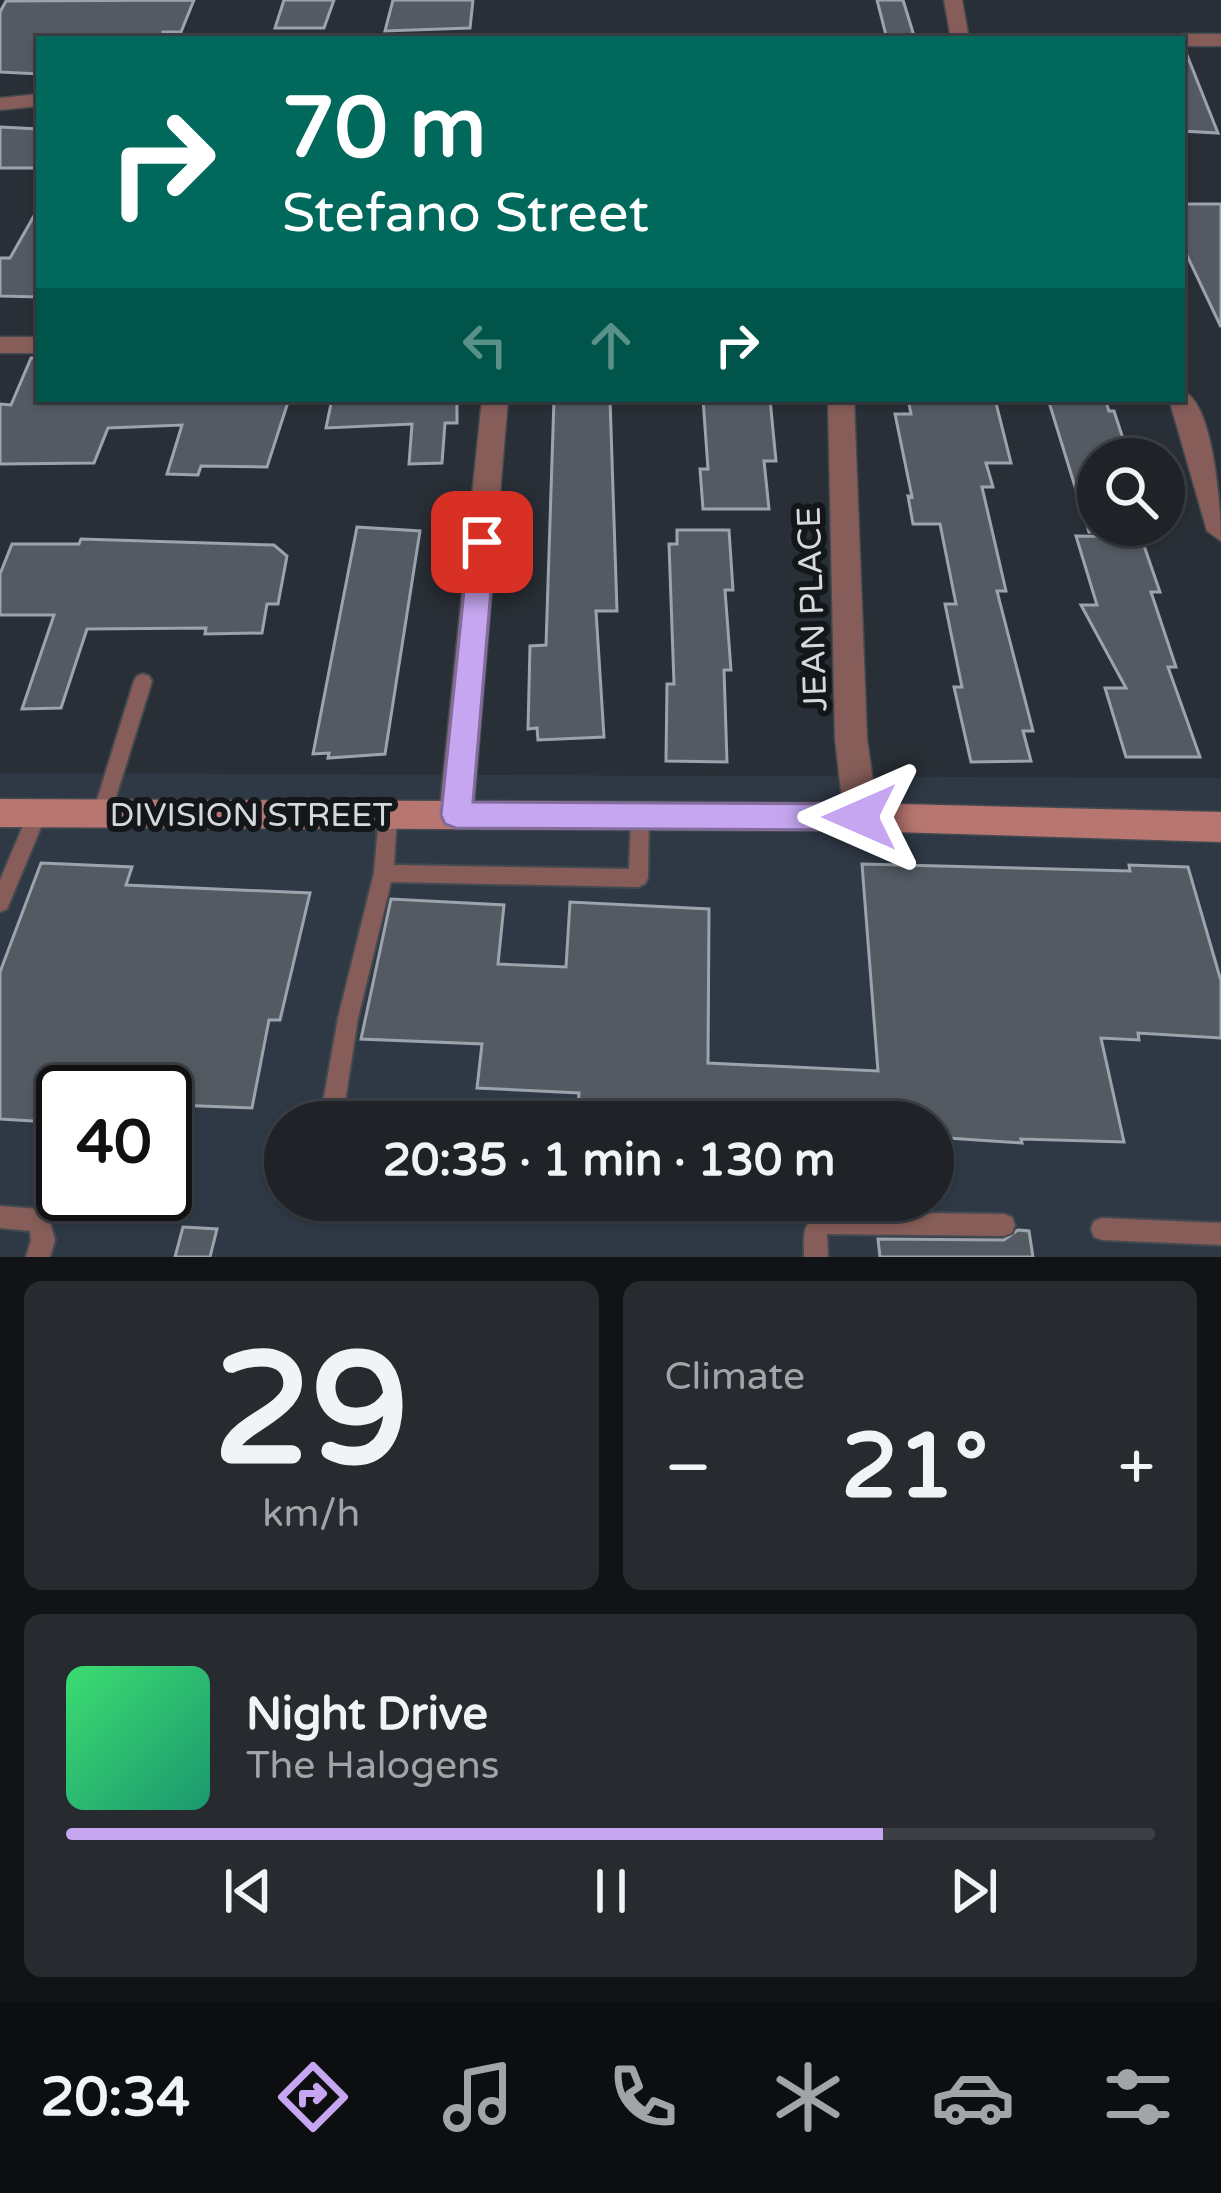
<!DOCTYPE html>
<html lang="en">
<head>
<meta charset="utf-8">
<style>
  body { margin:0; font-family:"Varela Round",sans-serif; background:#272b30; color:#f1f3f6; height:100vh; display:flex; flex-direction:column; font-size:45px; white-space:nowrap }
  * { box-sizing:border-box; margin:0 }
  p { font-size:39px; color:#a1a4a8 }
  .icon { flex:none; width:66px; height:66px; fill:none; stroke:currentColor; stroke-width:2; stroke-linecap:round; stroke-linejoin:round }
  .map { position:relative; height:1257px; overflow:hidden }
  .panel { display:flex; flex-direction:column; gap:24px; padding:24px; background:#111316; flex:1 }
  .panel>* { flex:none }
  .guide { position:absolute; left:36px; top:36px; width:1149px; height:366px; border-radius:0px; box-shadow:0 3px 9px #0004,0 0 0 3px #3c4045; background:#00695c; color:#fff; overflow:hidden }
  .fabs { position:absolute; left:1077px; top:438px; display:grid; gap:24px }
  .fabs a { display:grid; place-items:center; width:108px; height:108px; border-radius:50%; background:#1f2328; box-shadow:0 3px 9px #0004,0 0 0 3px #3c4045; font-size:60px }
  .speed { position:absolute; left:36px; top:1065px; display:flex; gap:24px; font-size:60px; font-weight:700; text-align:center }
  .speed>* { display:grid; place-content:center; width:156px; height:156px; border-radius:50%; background:#1f2328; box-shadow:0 3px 9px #0004,0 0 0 3px #3c4045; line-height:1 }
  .speed .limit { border:6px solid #111; border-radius:18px; background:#fff; color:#111 }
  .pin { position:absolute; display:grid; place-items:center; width:102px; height:102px; color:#fff; margin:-51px; border-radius:24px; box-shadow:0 6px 18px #0006 }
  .me { position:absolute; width:132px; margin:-66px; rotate:270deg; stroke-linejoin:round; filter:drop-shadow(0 0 9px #0008) }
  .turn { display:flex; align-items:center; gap:42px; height:252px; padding:0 48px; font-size:54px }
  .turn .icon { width:156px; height:156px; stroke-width:2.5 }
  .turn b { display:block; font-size:84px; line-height:102px }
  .lanes { display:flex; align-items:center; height:114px; padding:0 48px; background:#0003; justify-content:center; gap:60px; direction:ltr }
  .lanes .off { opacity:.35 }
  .big { font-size:90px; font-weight:700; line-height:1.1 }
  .panel .tile { flex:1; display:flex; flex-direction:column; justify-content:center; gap:18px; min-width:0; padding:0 42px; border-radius:18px; background:#272b30 }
  .panel .dial { align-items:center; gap:0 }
  .dial b { font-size:156px; line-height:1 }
  .song { display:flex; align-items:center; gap:36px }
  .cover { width:144px; height:144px; border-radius:18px; background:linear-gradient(135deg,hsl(140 70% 55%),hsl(160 70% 35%)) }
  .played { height:12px; border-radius:6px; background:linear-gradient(90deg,#c6a6f0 75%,#3c4045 75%) }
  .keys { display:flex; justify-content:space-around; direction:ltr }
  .heat { display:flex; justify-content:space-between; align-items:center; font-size:66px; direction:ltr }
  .panel .tiles { flex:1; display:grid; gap:24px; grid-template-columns:1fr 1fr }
  .tile:last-child { grid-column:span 2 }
  .trip { position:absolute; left:264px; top:1101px; width:690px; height:120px; border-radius:60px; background:#1f2328; box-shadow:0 3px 9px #0004,0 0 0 3px #3c4045; font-weight:700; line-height:120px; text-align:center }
  .menu { display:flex; height:192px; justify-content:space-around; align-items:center; background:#0c0e10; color:#a1a4a8 }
  .menu .icon { width:84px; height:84px }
  .menu .selected { color:#c6a6f0 }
  .menu b { font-size:54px; color:#f1f3f6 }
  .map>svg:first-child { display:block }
</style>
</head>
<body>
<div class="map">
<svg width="1221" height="1257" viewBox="0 0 1221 1257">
  <rect width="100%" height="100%" fill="#292f36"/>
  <path fill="#2f3946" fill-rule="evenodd" d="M0,773L1221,778V1257H0ZM63,1092H165V1194H63ZM285,1122H933V1200H285Z"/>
  <path fill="#535a62" stroke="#9ca3ad" stroke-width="3" d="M194,0L181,32H163V39H39V74L0,72V12L6,1Z
    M284,0H334L324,28H275Z
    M393,0H473L470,28L385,31Z
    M877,0H903L915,39H887Z
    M1182,50H1185L1218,133L1182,131Z
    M0,127L39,129V168H0Z
    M1182,204H1221V327L1182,245Z
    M39,207V297L0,296V258H10Z
    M31,358H39V399H289L267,467L201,466L198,475L167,474L182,425L108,428L94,463L0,464V404L11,405Z
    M332,399H457V423H445L442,463L409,464L412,424L326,428Z
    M554,399H610L617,611H596L604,737L538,740L537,728L528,729L530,646L546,645Z
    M703,399H770L776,461H764L769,509H703L700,469H708Z
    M908,399H995L1011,463H986L993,487H982L1006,591H997L1033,731H1023L1031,761L971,762L954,687H962L945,604H956L940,524H913L908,496L912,497L895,414H911Z
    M1048,399H1105L1109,411H1114L1129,457L1098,456V531L1089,532Z
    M357,527L420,531L385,754L328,758L329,753L313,754Z
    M677,530H729L733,590H725L731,670H724L727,762L666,761L667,684H674L669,544H677Z
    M1076,536L1141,537L1160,592H1151L1176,667H1168L1200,757H1126L1105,688H1126L1081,605H1097Z
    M81,539L274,545L287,556L278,604H267L262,633L205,634L206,628L87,629L61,708L22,709L54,615H0V574L12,544H79Z
    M41,863L132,867L126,885L310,893L280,1020H269L252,1108L176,1105L177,1101H165V1092H59L49,1122L0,1119V972Z
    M862,864L1130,871L1129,865L1188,867L1221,981V1038L1138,1033L1139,1040L1101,1038L1124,1142L1021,1139L1022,1143L933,1137V1122H577L579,1093L477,1088L482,1044L361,1039L391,899L504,905L498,964L566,967L570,902L709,909L708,1063L878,1071Z
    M183,1227L217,1229L210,1257H175Z
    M1018,1230L1029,1231L1033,1257H880L878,1239L1004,1240Z"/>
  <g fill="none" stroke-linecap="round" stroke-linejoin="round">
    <g stroke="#454a51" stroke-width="4">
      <path id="lane" d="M143,674L149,676L152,681L111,813L109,819L102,821L95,819L93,813L134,681L137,676Z
        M38,805L45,807L47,813L7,909L0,912V880L31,807Z
        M388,807L395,809L397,815L394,865L629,869L631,818L633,812L640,810L647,812L649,818L648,878L645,884L638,887L391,882L358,1018L344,1108L347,1122H325L322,1108L338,1018L374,873L379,815L381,809Z
        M0,1206L39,1209L47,1212L55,1240L50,1257H26L31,1240L30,1231L0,1228Z
        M824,1212L1004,1214L1012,1217L1015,1225L1012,1233L1004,1236L827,1234L828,1257H804C804,1235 801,1221 824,1212Z
        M1102,1218L1221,1223V1245L1102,1240L1094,1237L1091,1229L1094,1221Z"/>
    </g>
    <g stroke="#454a51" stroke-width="3">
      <path id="street" d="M944,0H962L969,39H951Z
        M1182,34H1221V46H1182V39H1173Z
        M39,94V106L0,110V98Z
        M0,337H39V353H0Z
        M1182,391C1214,400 1221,511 1221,541L1207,531L1169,399H1182Z
        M482,399H508L473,815L468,825L456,829L444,825L439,815Z
        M828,399H854L867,739L878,817L873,827L861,831L849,827L844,817L835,739Z"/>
    </g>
    <g stroke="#454a51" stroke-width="3">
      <path id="secondary" d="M0,799L861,803L1221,812V842L861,831L0,827Z"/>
    </g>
    <use href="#lane" fill="#865d58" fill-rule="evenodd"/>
    <use href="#street" fill="#865d58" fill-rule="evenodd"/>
    <use href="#secondary" fill="#b7766f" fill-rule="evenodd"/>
  </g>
  <path fill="#c6a6f0" stroke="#816c9c" stroke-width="3" d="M482,532L495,542L473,802L860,804L871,808L876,817L871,826L860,830L456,828L445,824L441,815L469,542Z"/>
  <g text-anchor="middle" stroke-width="12" stroke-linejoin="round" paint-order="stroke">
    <g font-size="33" fill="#d5d9de" stroke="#14171a">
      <text transform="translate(811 609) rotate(-92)" y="12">JEAN PLACE</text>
      <text x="251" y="826">DIVISION STREET</text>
    </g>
  </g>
</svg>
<div class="fabs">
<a><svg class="icon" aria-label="search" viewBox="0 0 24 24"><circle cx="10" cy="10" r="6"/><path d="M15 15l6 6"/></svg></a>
</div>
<div class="speed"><div class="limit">40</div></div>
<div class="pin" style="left:482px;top:542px;background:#d93025"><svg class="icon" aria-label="arrive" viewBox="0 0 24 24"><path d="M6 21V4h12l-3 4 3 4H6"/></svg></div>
<svg class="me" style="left:860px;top:817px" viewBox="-20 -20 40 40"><path d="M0-17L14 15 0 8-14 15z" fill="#c6a6f0" stroke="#fff" stroke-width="4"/></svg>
<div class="trip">20:35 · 1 min · 130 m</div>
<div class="guide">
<div class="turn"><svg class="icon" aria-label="right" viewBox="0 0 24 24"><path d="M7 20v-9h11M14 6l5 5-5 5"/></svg><div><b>70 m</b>Stefano Street</div></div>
<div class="lanes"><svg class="icon off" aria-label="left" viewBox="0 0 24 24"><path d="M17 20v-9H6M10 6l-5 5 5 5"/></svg><svg class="icon off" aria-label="ahead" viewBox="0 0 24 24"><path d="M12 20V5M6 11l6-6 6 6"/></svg><svg class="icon" aria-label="right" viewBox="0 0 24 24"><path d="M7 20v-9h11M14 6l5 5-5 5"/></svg></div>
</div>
</div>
<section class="panel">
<div class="tiles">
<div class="tile dial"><b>29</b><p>km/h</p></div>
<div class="tile"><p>Climate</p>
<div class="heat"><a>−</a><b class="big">21°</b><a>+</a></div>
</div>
<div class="tile">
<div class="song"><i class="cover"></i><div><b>Night Drive</b><p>The Halogens</p></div></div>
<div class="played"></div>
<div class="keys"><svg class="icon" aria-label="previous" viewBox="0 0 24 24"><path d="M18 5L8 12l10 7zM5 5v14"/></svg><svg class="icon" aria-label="pause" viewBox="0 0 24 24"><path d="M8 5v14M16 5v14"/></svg><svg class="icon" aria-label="next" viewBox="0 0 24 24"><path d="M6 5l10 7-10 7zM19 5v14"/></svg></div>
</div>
</div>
</section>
<nav class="menu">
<b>20:34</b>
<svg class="icon selected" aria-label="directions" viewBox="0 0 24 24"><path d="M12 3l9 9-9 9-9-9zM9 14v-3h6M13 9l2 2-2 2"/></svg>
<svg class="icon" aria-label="music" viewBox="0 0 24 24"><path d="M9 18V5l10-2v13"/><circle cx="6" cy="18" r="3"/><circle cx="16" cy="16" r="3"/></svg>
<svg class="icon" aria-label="phone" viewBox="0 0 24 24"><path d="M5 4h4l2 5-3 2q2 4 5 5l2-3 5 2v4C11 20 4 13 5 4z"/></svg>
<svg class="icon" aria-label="climate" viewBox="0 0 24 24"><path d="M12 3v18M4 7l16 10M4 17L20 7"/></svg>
<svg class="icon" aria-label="car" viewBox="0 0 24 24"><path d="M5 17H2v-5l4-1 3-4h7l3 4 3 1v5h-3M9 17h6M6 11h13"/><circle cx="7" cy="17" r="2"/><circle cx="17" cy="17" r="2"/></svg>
<svg class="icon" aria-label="filters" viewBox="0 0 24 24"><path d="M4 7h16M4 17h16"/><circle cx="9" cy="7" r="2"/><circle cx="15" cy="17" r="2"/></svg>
</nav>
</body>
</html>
